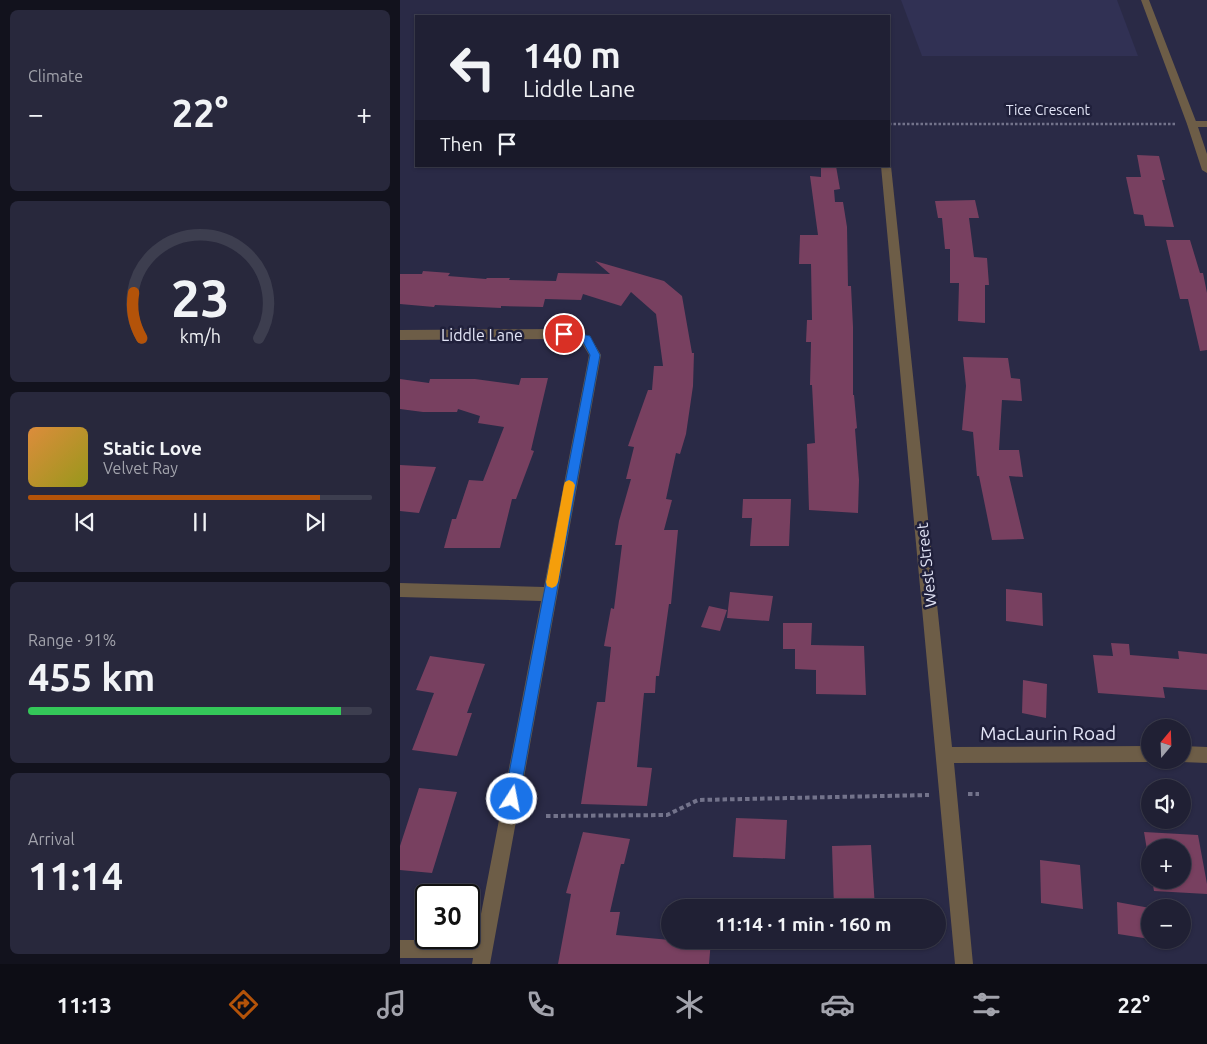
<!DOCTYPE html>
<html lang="en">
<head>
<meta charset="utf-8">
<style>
  body { margin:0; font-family:Ubuntu,sans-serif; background:#28283c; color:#f1f3f6; height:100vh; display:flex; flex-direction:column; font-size:19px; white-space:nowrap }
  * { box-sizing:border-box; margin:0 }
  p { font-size:16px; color:#a2a3ac }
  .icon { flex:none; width:28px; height:28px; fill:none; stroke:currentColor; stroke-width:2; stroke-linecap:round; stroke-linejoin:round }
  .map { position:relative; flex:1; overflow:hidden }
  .panel { display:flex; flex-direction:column; gap:10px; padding:10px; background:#12121d; width:400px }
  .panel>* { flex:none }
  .banner { position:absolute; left:15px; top:15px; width:475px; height:152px; border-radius:0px; box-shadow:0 1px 4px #0004,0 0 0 1px #3d3e4f; background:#202034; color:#f1f3f6; overflow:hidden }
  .needle { width:32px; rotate:19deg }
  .fabs { position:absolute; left:741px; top:719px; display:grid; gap:10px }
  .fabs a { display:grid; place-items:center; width:50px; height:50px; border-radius:50%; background:#202034; box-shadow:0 1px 4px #0004,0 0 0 1px #3d3e4f; font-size:25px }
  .speed { position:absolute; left:15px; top:884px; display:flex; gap:10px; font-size:25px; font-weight:700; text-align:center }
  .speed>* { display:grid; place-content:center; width:65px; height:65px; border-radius:50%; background:#202034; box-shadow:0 1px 4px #0004,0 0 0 1px #3d3e4f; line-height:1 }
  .speed .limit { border:2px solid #111; border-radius:8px; background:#fff; color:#111 }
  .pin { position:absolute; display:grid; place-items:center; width:42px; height:42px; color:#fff; margin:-21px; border:2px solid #fff; border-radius:50%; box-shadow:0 1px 5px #0007 }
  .me { position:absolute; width:55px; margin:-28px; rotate:11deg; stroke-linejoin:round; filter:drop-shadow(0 0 4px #0008) }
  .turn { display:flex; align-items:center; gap:18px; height:105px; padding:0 25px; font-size:22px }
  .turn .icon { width:65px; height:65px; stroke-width:2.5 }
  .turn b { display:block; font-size:35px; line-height:42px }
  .then { display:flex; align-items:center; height:48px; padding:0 25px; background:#0003; gap:10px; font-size:19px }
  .big { font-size:38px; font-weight:700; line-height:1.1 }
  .panel .tile { flex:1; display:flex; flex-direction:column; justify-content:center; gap:8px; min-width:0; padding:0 18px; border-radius:8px; background:#28283c }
  .panel .dial { align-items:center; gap:0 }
  .dial svg { height:130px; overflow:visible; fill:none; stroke:#3d3e4f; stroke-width:7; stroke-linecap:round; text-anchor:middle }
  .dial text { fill:#f1f3f6; stroke:none }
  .song { display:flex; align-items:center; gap:15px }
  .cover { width:60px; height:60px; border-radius:8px; background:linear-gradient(135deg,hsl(30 70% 55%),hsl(60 70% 35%)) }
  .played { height:5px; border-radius:2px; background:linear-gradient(90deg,#b45309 85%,#3d3e4f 85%) }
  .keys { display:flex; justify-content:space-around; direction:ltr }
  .heat { display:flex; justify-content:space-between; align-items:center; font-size:28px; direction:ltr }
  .charge { height:8px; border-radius:4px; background:linear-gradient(90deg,#34c759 91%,#3d3e4f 0) }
  .trip { position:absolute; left:261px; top:899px; width:285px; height:50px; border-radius:25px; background:#202034; box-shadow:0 1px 4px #0004,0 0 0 1px #3d3e4f; font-weight:700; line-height:50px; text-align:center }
  .tabs { display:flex; height:80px; justify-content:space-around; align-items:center; background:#0d0d15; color:#a2a3ac }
  .tabs .icon { width:35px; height:35px }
  .tabs .current { color:#b45309 }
  .tabs b { font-size:22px; color:#f1f3f6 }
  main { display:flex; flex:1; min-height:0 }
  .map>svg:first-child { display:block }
</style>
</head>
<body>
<main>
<section class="panel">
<div class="tile"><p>Climate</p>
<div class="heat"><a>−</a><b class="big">22°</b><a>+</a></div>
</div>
<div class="tile dial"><svg viewBox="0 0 100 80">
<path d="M14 69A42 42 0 1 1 86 69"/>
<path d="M14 69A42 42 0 0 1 9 41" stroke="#b45309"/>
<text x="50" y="56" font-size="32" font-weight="700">23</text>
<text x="50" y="72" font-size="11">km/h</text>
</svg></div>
<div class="tile">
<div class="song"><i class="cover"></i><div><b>Static Love</b><p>Velvet Ray</p></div></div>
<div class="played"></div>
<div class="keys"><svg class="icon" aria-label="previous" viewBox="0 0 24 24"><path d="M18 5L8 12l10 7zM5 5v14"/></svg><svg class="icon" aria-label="pause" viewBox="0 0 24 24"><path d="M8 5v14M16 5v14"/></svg><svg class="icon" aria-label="next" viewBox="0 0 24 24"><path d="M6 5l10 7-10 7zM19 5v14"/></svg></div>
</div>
<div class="tile"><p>Range · 91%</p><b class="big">455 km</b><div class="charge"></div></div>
<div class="tile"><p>Arrival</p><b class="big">11:14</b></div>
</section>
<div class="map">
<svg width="807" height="964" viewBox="0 0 807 964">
  <rect width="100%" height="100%" fill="#2a2a46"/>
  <path fill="#313154" d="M501,0H717L738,56H522Z"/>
  <path fill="#784060" d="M737,155L759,156L765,180H762L774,227L745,226L743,215L734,214L726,177H741Z
    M421,166H436L440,189L434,190L435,202H443L447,227L448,286H451L453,327V395H454L457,428L455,429L459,480L458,513L409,510L407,444L415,443L412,385H410L411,342H406L407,320H412L411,264H399L400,235H418L410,176L421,177Z
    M575,200L579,218H569L574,257L587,258L589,285H585V323L558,321L559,283H550V249H545L542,218H538L535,201Z
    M766,240H790L800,273H803L807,293V350L800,351L788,299H780Z
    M195,261L264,281L282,296L292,353H294L293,386L286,434L280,454L276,453L266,499L272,500L264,530H278L271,604H269L259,676H256L255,693H244L237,767L252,768L247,806L181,804L197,702H205L211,647L204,646L211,608L214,609L222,545H215L219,521L231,479H226L234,447L228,446L248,390H252L254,366H263L256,314L231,292L221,306L183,294L181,300L145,299L143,307L101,306V308L35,305L34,307L0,304V274H22L23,271L50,273L48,276L86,279L87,278H110L109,280L156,281L158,273L210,274Z
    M563,357L608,358L611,378L620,379L622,401L602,400L599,450H619L623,477L609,476L624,539L592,540L579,476H577L573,432L562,430L566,386Z
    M121,378H148L131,450L134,451L116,499H112L100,548H44L52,519H56L69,480L83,481L104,427L78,423L80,416L58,409L57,412H23L0,409V379L29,383L30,379H75L119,385Z
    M0,465L36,467L19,513L0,511Z
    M343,499H391L389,546H350L352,518H342Z
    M606,589L642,593L643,626L606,621Z
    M330,592L373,596L369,621L327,618Z
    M309,606L327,610L320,631L301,627Z
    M383,623H412L411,645L464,646L466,695L416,694V670L395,669V649H383Z
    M711,643L729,644L730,655L779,659L778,651L807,654V690L763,687L765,698L698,693L693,655L713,656Z
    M30,656L85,664L67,713H72L57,756L12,750L34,693L16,690Z
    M623,680L647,684L646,718L622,713Z
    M19,788L57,792L32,873L0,870V846Z
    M336,818L387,820L385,859L333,857Z
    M183,832L230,839L224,864H221L210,912H220L216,935L270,940H311L309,964H158L171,894L166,893Z
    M744,832L798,835L807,884V894L754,891L752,880H782V848H750V868Z
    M471,845L475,908H434L432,846Z
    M640,860L680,865L683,909L641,903Z
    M717,902L750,908V939L718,934Z"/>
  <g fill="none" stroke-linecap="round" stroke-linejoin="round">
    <path stroke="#73738b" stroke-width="2.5" stroke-dasharray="2.5 2" stroke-linecap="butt" d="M489,124H776"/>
    <path stroke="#73738b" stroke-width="4" stroke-dasharray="4.5 3" stroke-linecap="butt" d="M568,794H579
      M146,816L267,815L298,800L529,795"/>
    <path fill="#6d5d47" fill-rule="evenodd" d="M807,121V127H792L787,124L792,121Z
      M489,163L491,166L552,747L750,746V760H756L750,762L554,763L573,964H555L481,166H489Z
      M164,329L190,336L201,355L90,964H72L73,958H0V940H76L141,601L0,597V583L144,587L189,355L182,343L164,339L0,340V330Z
      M782,746L807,747V763L782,762L776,760H782Z"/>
    <path fill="#6d5d47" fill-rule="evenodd" d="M741,0H749L797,124L807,154V173L802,170L787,124Z"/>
  </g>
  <path fill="#1a73e8" stroke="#114b97" d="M164,330L190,336L200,355L119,799L117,804L112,806L106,804L104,799L190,355L183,342L161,337L159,334Z"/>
  <path fill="#f59e0b" d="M169,480L173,482L175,485L158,582L156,586L152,588L147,586L146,582L164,485L165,482Z"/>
  <g text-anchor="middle" stroke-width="5" stroke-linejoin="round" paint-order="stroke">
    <g font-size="14" fill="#e2e4f6" stroke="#20203b">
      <text x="648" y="115">Tice Crescent</text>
    </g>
    <g font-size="16" fill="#e2e4f6" stroke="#20203b">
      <text x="82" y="341">Liddle Lane</text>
      <text transform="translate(526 565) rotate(-96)" y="6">West Street</text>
    </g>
    <g font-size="19" fill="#e2e4f6" stroke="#20203b">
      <text x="648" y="740">MacLaurin Road</text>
    </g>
  </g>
</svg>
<div class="fabs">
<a><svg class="needle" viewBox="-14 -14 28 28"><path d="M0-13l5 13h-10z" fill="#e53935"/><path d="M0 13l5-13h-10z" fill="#a2a3ac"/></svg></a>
<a><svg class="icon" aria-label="sound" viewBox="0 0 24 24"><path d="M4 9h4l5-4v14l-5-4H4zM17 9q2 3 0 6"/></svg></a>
<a>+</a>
<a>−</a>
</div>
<div class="speed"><div class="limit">30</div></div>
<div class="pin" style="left:164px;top:334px;background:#d93025"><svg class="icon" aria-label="arrive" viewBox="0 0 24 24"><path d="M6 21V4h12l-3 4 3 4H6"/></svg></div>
<svg class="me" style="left:112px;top:799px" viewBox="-20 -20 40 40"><circle r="17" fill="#1a73e8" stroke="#fff" stroke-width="3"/><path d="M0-11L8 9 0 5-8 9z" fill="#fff"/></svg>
<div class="trip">11:14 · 1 min · 160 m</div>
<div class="banner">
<div class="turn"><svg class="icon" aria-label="left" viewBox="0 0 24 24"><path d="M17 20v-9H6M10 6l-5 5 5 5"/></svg><div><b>140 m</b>Liddle Lane</div></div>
<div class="then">Then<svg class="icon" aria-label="arrive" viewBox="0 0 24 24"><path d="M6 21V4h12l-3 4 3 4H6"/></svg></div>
</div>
</div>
</main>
<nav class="tabs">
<b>11:13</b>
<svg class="icon current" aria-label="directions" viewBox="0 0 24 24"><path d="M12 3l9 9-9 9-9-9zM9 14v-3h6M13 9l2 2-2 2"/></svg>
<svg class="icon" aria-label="music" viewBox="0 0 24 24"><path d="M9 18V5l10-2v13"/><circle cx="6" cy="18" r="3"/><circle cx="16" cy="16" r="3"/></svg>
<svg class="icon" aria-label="phone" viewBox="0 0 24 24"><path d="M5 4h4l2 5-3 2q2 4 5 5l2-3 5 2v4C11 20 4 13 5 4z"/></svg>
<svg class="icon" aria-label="climate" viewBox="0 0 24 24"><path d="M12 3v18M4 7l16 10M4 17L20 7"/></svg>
<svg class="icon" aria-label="car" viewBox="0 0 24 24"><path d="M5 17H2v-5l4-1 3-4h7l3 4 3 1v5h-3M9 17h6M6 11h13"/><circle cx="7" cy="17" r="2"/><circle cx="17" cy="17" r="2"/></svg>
<svg class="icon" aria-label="filters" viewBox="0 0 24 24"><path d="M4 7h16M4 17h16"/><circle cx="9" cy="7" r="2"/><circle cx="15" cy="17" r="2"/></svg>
<b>22°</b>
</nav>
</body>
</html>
